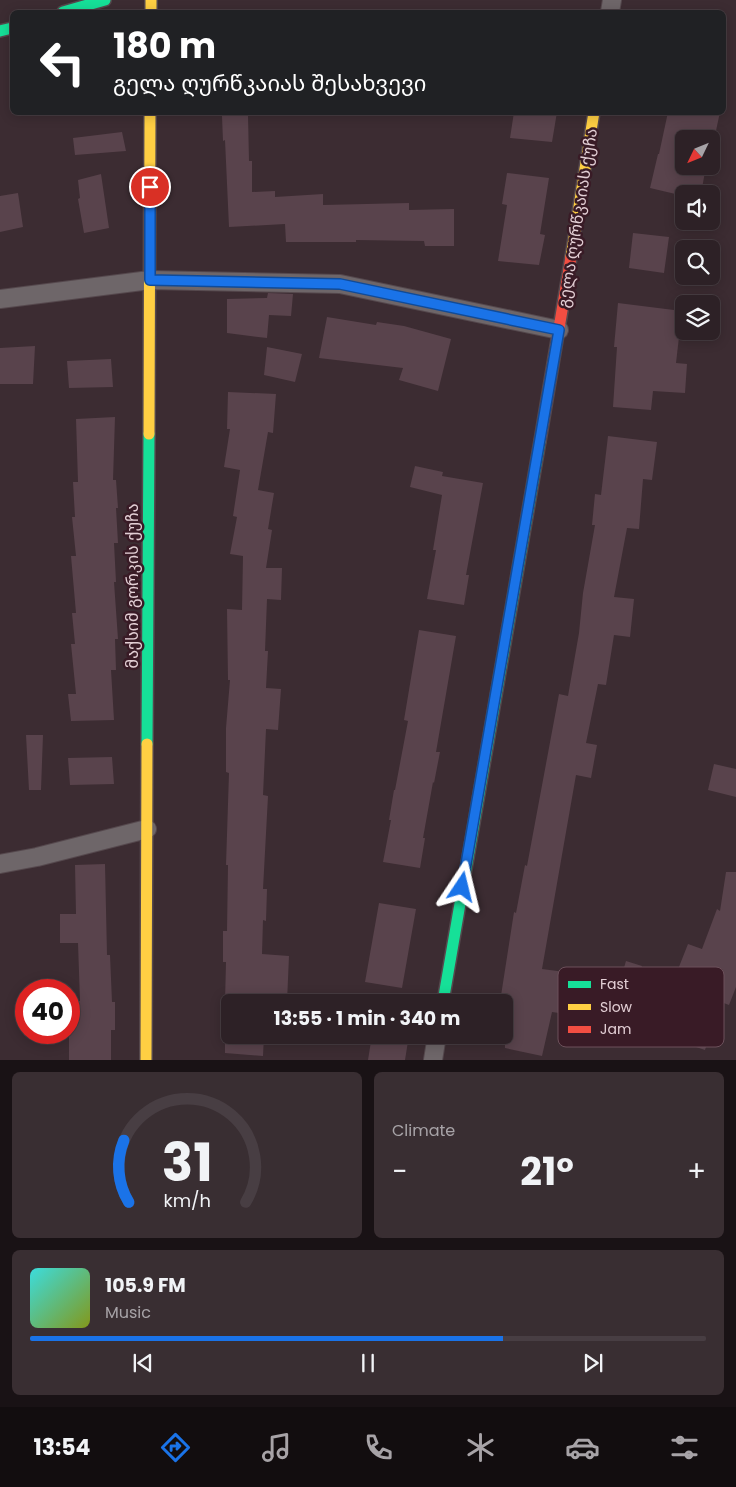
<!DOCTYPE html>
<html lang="en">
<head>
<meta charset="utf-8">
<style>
  body { margin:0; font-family:Poppins,"Noto Sans Georgian",sans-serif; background:#392e32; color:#f1f3f6; height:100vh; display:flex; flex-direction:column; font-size:19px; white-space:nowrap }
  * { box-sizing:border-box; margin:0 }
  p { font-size:16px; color:#a7a3a7 }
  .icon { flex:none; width:28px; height:28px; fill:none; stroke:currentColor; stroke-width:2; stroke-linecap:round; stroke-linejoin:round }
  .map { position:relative; height:1060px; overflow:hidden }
  .details { display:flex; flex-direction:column; gap:12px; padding:12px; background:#191215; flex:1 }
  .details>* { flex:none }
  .banner { position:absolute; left:10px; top:10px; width:716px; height:105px; border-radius:8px; box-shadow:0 2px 12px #0003,0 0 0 1px #483e43; background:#202124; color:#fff; overflow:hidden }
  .needle { width:32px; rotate:227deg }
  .buttons { position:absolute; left:675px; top:130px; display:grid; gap:10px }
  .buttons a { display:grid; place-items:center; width:45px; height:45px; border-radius:8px; background:#2d2126; box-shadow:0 2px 12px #0003,0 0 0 1px #483e43; font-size:25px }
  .speed { position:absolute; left:15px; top:979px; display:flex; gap:10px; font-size:25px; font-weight:700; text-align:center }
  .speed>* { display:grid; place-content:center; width:65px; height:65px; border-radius:50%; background:#2d2126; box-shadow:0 2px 12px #0003,0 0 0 1px #483e43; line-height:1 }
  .speed .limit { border:8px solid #d22; background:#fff; color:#111 }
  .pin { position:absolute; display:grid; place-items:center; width:42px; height:42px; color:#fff; margin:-21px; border:2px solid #fff; border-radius:50%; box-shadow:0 1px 5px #0007 }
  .me { position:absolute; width:55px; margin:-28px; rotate:10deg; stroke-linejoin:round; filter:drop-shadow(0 0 4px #0008) }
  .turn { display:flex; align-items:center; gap:18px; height:105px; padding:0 20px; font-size:22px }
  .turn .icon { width:65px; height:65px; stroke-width:2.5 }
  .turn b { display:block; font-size:35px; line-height:42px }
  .big { font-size:38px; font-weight:700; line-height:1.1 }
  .details .card { flex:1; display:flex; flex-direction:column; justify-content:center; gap:8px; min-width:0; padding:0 18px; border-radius:8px; background:#392e32 }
  .details .dial { align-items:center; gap:0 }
  .dial svg { height:130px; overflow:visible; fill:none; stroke:#483e43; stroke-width:7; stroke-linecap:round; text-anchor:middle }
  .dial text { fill:#f1f3f6; stroke:none }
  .song { display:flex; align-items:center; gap:15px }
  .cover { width:60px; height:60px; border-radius:8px; background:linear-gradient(135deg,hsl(180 70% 55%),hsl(70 70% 35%)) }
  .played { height:5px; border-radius:2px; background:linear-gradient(90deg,#1a73e8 70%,#483e43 70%) }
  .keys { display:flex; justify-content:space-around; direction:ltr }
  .heat { display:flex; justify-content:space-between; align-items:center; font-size:28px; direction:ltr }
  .details .tiles { flex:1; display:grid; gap:12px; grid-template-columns:1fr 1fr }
  .card:last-child { grid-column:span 2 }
  .trip { position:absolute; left:221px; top:994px; width:292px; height:50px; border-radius:8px; background:#2d2126; box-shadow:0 2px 12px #0003,0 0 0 1px #483e43; font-weight:700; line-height:50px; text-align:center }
  .menu { display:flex; height:80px; justify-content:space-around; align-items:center; background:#120d0f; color:#a7a3a7 }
  .menu .icon { width:35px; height:35px }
  .menu .current { color:#1a73e8 }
  .menu b { font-size:22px; color:#f1f3f6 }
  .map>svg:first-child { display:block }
</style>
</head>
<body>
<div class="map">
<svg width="736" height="1060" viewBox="0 0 736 1060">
  <rect width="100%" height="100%" fill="#3c2c32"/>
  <path fill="#59434c" d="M514,112H557L552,142L510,138Z
    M668,112H720L711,154V139H684V166H706L701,194H684V196L650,188L658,154H659Z
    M248,115L249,161H252V192L275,191V197L323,194V205L409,203V210L454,209V246H425L424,241L356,240V242H286L285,224L229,227L225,140L223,141L222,116Z
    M122,132L126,151L75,155L73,138Z
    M507,173L549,178L540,234L545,235L539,265L498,261L507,205L502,204Z
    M101,174L109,228L84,233L78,199L80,198L78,180Z
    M18,193L23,227L0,232V196Z
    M633,233L669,237L664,273L629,268Z
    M268,293L293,294L291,316L269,315L267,338L227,333V299L267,298Z
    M618,303L682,311L676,363L687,364L685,393L653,391L651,410L613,407L617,347H614Z
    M327,317L376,325L377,322L404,326L451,339L438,391L399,380L403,368L319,358Z
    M35,346L33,384H0V348Z
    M267,347L302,354L295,382L264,375Z
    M111,359L113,387L69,388L67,361Z
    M228,392L276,394L273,433L268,432L258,490L274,493L268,529L272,530L266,568H282L281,600L267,599L265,651H268L266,688L281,689L278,730L266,729L263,795L268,796L263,889H267L266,921L263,920L262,954L289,956L287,1002L264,1001V1002H225L226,962H223V931H227L228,865H226L229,773L226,772V728L230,680H228L227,609L242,610L243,556L230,554L237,517L233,516L240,470L224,467L230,429H227Z
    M115,417L113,480H116L118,508H116L118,543H114L116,582H114L118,639H115L116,670H111L114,720L71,721L68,694H76L71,644H75L72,613H76L71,556H76L72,517H75L73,482H78L76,419Z
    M608,436L657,442L652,480L643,479L639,529L627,528L614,597L634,599L630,637L614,635L606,685L598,684L586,743L597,745L591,778L576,775L542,969L565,972L559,1013L552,1012L542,1056L505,1048V1002H500L514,912L516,913L525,865L527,866L559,694L568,696L579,633L583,593L595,525H592L595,494L601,495Z
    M415,466L443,472L442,476L483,483L466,575H469L464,605L427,599L436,550H433L442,495L410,487Z
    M419,630L456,636L436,752H440L434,783L433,782L423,838H425L420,868L383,862L391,820H389L394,790H395L408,721L404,720Z
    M26,735H43L41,790H29Z
    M112,757L114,784L70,785L68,758Z
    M714,764L736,769V797L708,790Z
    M105,864L107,955H110L112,1002H115V1030H111V1060H69V1001H80L78,943H60V914H76L75,865Z
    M726,872H736V987L729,1005L721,1002L705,1050L645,1030L662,979L673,982L688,944L702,949L717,909L720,911Z
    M379,903L416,909L402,988L365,982Z
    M626,961L642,966L635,986L620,981Z
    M225,1035H264L263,1056L225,1053Z
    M372,1035H409L405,1060H368Z"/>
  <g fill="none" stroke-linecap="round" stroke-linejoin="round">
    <g stroke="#55484d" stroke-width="20">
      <path id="street" d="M610,12L612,0
        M0,299L150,280L340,284L559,330
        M0,864L37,857L147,829
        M433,1060L437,1035"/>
    </g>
    <g stroke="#55484d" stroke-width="14">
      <path id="fast" d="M63,12L105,0
        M0,31L12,28
        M147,744L149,434
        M443,1002L540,441"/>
    </g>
    <g stroke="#55484d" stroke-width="14">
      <path id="slow" d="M151,0V12
        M571,257L594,112
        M149,434L150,112
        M146,1060L147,744"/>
    </g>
    <g stroke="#55484d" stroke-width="14">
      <path id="jam" d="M540,441L571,257"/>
    </g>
    <use href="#street" stroke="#6e6669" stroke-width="18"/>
    <use href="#fast" stroke="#16e098" stroke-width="11"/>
    <use href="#slow" stroke="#ffcf43" stroke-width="11"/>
    <use href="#jam" stroke="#f24e42" stroke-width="11"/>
  </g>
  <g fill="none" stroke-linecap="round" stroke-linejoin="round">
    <g stroke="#114b97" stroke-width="12">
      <path id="route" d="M150,187V280L340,284L559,330L462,887"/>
    </g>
    <use href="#route" stroke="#1a73e8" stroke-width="9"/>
  </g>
  <g text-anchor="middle" stroke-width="5" stroke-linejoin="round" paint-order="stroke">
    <g font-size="16" fill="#e3cfd5" stroke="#391b26">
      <text transform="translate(577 218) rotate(-81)" y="6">გელა ღურწკაიას ქუჩა</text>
      <text transform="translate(132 586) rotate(-90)" y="6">მაქსიმ გორკის ქუჩა</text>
    </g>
  </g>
  <rect x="558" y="967" width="166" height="80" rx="8" fill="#391b26" stroke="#6c515b" stroke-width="1"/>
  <rect x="568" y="981" width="23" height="7" fill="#16e098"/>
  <rect x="568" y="1004" width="23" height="6" fill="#ffcf43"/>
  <rect x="568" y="1026" width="23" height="7" fill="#f24e42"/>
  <g font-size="14" fill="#e3cfd5">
    <text x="600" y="989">Fast</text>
    <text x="600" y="1012">Slow</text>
    <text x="600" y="1034">Jam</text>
  </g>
</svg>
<div class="buttons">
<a><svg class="needle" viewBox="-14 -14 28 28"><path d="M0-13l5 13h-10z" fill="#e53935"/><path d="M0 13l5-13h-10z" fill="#a7a3a7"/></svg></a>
<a><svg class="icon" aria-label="sound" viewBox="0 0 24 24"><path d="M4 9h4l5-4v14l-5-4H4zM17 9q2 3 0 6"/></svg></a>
<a><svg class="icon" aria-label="search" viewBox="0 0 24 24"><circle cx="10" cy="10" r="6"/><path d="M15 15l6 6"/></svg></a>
<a><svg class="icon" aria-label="layers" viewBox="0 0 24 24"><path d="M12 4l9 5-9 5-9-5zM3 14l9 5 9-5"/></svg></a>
</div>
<div class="speed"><div class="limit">40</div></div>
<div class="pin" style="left:150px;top:187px;background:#d93025"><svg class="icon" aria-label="arrive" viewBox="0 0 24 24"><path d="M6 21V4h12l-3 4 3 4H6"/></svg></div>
<svg class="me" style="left:462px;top:887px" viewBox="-20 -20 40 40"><path d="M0-17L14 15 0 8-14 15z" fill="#1a73e8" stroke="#fff" stroke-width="4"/></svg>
<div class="trip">13:55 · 1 min · 340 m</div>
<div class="banner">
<div class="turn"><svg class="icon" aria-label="left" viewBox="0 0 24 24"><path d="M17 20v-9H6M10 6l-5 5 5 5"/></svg><div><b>180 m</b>გელა ღურწკაიას შესახვევი</div></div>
</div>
</div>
<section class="details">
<div class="tiles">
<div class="card dial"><svg viewBox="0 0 100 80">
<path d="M14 69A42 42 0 1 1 86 69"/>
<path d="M14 69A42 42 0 0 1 11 31" stroke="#1a73e8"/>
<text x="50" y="56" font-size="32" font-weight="700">31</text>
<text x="50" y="72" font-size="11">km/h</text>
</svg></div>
<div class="card"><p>Climate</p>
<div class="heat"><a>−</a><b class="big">21°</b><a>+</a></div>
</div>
<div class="card">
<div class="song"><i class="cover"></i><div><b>105.9 FM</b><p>Music</p></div></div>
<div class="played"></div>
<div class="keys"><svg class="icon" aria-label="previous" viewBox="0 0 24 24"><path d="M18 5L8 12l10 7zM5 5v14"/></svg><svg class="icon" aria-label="pause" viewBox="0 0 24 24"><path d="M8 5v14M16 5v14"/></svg><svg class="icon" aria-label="next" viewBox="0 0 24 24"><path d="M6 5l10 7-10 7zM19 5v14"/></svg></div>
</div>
</div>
</section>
<nav class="menu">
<b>13:54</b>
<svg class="icon current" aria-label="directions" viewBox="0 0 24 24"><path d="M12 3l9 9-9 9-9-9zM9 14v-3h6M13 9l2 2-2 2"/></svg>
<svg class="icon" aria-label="music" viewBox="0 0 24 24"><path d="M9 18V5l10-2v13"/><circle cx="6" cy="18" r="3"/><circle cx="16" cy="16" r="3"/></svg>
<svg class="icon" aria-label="phone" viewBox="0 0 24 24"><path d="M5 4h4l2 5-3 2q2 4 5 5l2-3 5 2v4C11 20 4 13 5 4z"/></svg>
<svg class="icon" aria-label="climate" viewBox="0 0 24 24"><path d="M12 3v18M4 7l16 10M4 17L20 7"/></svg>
<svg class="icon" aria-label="car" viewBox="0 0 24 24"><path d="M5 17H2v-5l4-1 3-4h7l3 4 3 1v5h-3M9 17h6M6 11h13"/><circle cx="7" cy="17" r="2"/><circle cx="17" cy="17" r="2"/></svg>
<svg class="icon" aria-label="filters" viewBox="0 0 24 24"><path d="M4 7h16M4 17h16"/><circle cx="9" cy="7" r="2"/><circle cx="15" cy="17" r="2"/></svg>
</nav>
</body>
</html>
